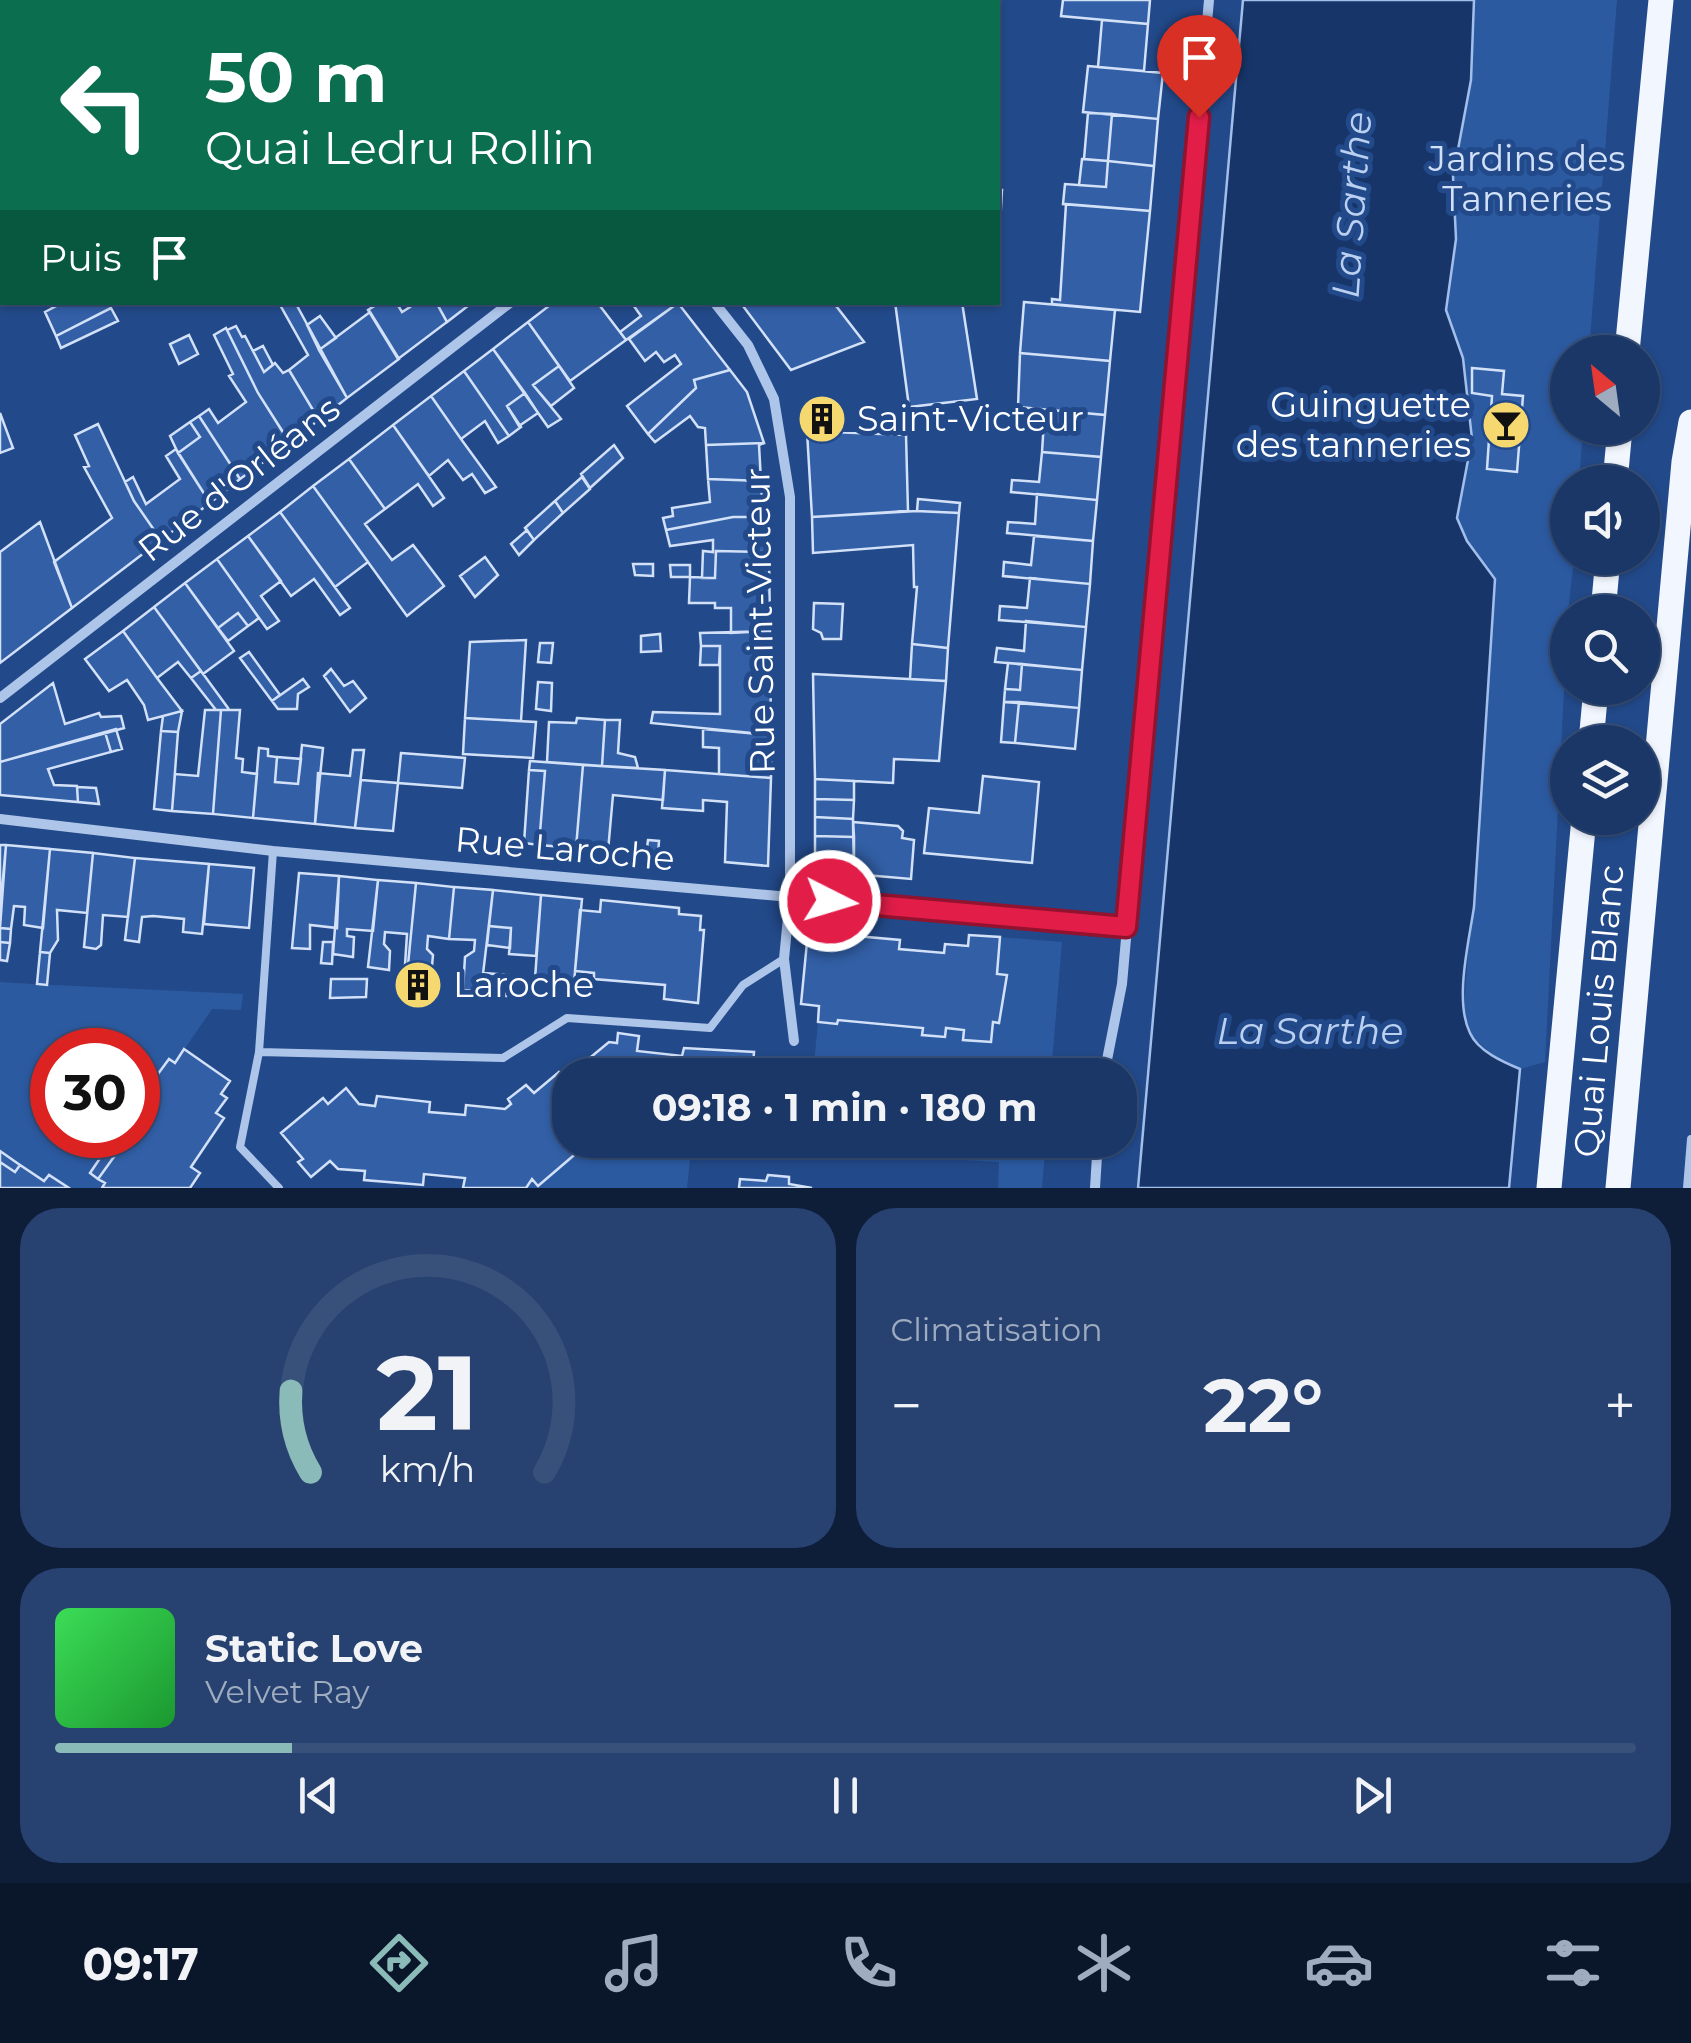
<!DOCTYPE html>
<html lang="fr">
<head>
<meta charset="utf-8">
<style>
  body { margin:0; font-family:Montserrat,sans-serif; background:#274270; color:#f1f3f6; height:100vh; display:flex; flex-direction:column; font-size:38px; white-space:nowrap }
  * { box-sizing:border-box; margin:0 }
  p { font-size:32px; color:#9facc0 }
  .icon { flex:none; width:55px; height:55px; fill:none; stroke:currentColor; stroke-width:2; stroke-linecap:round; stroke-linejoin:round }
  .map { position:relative; height:1188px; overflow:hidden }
  .details { display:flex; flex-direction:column; gap:20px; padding:20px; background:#0e1e39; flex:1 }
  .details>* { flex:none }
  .hud { position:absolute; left:0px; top:0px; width:1000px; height:305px; box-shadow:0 2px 8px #0004,0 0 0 2px #38517b; background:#0b6e4f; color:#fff; overflow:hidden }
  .needle { width:65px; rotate:331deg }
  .fabs { position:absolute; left:1550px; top:335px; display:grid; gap:20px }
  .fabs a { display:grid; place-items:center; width:110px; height:110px; border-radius:50%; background:#1a3767; box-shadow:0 2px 8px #0004,0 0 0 2px #38517b; font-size:50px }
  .speed { position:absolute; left:30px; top:1028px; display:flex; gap:20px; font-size:50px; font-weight:700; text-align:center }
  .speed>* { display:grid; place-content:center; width:130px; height:130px; border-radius:50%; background:#1a3767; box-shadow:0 2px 8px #0004,0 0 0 2px #38517b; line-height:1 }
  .speed .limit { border:15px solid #d22; background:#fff; color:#111 }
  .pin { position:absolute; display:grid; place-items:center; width:85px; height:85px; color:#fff; margin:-102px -42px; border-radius:50% 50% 50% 0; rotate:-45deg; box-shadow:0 0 10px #0007 }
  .pin .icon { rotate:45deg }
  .me { position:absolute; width:110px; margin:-55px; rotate:95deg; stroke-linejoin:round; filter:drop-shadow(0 0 8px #0008) }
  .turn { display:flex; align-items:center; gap:35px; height:210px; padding:0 40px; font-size:45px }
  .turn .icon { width:130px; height:130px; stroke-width:2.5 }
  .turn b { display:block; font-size:70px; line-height:85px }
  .then { display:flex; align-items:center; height:95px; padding:0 40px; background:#0003; gap:20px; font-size:38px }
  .big { font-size:75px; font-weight:700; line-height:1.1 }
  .details .widget { flex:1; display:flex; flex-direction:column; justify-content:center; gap:15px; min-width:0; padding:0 35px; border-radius:40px; background:#274270 }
  .details .dial { align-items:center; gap:0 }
  .dial svg { height:260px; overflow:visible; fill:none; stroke:#38517b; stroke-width:7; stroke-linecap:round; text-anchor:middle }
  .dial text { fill:#f1f3f6; stroke:none }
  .song { display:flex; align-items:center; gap:30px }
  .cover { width:120px; height:120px; border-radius:15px; background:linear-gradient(135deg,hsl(130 70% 55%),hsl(130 70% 35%)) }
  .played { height:10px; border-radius:5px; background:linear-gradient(90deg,#8bbbb9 15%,#38517b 15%) }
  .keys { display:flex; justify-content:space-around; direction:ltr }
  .heat { display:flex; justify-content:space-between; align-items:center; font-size:55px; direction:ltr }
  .details .tiles { flex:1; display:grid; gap:20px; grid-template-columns:1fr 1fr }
  .widget:last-child { grid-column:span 2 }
  .trip { position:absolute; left:552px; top:1058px; width:585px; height:100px; border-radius:40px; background:#1a3767; box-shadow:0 2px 8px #0004,0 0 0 2px #38517b; font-weight:700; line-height:100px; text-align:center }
  .tabs { display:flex; height:160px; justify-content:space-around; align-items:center; background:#0a1629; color:#9facc0 }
  .tabs .icon { width:70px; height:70px }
  .tabs .on { color:#8bbbb9 }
  .tabs b { font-size:45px; color:#f1f3f6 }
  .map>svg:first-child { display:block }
</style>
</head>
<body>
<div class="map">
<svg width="1691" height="1188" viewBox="0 0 1691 1188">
  <rect width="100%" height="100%" fill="#224989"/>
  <path fill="#2c5aa1" d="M1474,0H1617L1589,352H1568V428H1583L1579,482H1568V558H1574L1568,612L1545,1062L1520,1069L1500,1061L1470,1035L1464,1009L1495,580L1467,541L1457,518L1472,439L1463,358L1446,310L1456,239L1453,176L1471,80Z
    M1000,937L1062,942L1051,1075H813L818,1022L837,1024L838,1020L923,1028L922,1035L945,1037L946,1028L964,1030V1040L991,1042L993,1022H999L1007,975L997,974Z
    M0,982L33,984L243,994L241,1010L212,1009L175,1063L168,1059L158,1073L151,1068L138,1087V1050H52V1135H116L91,1174L105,1183L102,1188H69L50,1175L44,1181L0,1151Z
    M576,1140H692L687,1188H526L527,1183L580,1150L573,1142Z
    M807,1140H1046L1042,1188H998L999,1162L806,1151Z"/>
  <path fill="#173569" stroke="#a2bfeb" stroke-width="2.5" d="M1243,0H1474L1471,80L1453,176L1456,239L1446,310L1463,358L1472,439L1457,518L1467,541L1495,579L1474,907C1469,941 1454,1001 1470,1033C1478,1051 1503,1062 1520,1069L1509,1188H1138Z"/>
  <path fill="#325fa6" stroke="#d2e1f8" stroke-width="2.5" d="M150,0H192V2H143Z
    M192,0H254L255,2H192Z
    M254,0H297V2H255Z
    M399,0H488L479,2Z
    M577,0H648L640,2Z
    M711,0H761L762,2H712Z
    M1063,0H1150L1148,24L1061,16Z
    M1102,20L1148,24L1144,71L1098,67Z
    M1,49H2V109L0,102Z
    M1088,66L1163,73L1158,119L1083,112Z
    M1088,113L1112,114L1108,161L1084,159Z
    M1112,114L1158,119L1154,166L1108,161Z
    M1082,159L1108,161L1106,187L1079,185Z
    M1108,161L1154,166L1150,211L1063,204L1065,184L1106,187Z
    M998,190H1002L998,260Z
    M1066,204L1150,211L1140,312L1052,304V299L1060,300Z
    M64,302H109L111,308L56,336L45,312Z
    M295,302L347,398L319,420L289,370L308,355L279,303Z
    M381,302H396L402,312L410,307L407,302H436L447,322L398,359L368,310Z
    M436,302H473L447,322Z
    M554,302H597L626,340L570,381L528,322Z
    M631,302H678V303L626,340L620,332L641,316Z
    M740,302H833L864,342L791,370Z
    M895,302H962L977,399L909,407Z
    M1024,302L1115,310L1110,361L1020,353Z
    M678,303L730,370L694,380L696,388L648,434L627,406L681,364L675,355L664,362L656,352L645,361L629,339Z
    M111,308L118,321L61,348L56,336Z
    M370,312L399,359L347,398L319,350Z
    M320,316L336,338L319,350L307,325Z
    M528,322L559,366L533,385L561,419L548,427L493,349Z
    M236,326L242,337L245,336L264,372L275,363L283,373L289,370L319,420L289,442L258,393L227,330Z
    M226,328L258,393L290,443L240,479L199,416L209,409L218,423L246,402L229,376L233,374L214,335Z
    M189,335L198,354L179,364L170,344Z
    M263,346L273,365L264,372L253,351Z
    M493,349L525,393L507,406L521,427L509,436L464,371Z
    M1020,353L1110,361L1105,415L1018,407Z
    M559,366L574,388L551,406L533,385Z
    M1472,368L1504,371L1502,394L1523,396L1517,472L1487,469L1492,396L1472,393Z
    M730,370L747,392L764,443L706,445L705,428L698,427L690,416L655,442L648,434L696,388L694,380Z
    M464,371L509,436L498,443L485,421L461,439L431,396Z
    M525,393L538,413L519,426L507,406Z
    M431,396L461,439L496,487L485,493L472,474L463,480L448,460L429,476L393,425Z
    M838,406L840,432L807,431L802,408Z
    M1018,407L1105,415L1101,457L1042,452L1044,421L1016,419Z
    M0,413L13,448L0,453Z
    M199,416L240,479L210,503L178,453L200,437L190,422Z
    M190,422L200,437L178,453L170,436Z
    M98,424L134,501L161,540L72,608L54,562L112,518L84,467L89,466L75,435Z
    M393,425L444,498L433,506L418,484L385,509L349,459Z
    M807,431L906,435L908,511L812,517Z
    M764,443L759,445L761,481L708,479L706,445Z
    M614,445L623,458L590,488L581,474Z
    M176,449L210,503L161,540L134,501L125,482L133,477L146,504L180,479L166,456Z
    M1042,452L1101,457L1097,500L1011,492L1012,480L1039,482Z
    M349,459L385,509L365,524L392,560L413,545L444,586L407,616L313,486Z
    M582,477L590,489L563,513L555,501Z
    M708,479L761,481L763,517H733L666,530L663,518L673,516L672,508L710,502Z
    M313,486L368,562L335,587L280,512Z
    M1037,494L1097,500L1093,541L1007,533L1008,522L1035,524Z
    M918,499L960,503L959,513L917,511Z
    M555,501L563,513L534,540L525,528Z
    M917,511L959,513L948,648L912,644L917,587H914L913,545L813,553L812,517Z
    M280,512L350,608L340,615L314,579L291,596L248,536Z
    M733,517H769V552L716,551L715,578H702L703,551L713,552V540L670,546L666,530Z
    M40,522L72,608L0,663V552Z
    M527,530L534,540L519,555L511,544Z
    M248,536L281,581L261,596L279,621L267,629L217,559Z
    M1034,536L1093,541L1090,584L1003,576L1004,562L1031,565Z
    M716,551L769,552L770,631L731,633V608H715V603H689L690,577L715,578Z
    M485,557L498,575L475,597L460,576Z
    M217,559L259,618L248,626L238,613L218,628L185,583Z
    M633,564H653V576L635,575Z
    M670,565H690V577H671Z
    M1030,578L1090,584L1086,627L999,620L1000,606L1027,608Z
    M185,583L234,651L203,674L154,607Z
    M814,603L843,604L841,639H823L821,633L813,629Z
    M154,607L201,671L191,678L178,662L157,678L123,631Z
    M238,613L248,626L228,641L218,628Z
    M1026,621L1086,627L1082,670L995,662L997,648L1024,651Z
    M123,631L157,678L182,711L148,720L144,705L127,680L109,691L85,659Z
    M770,631L771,735L651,723L653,712L720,714V646H701L700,633Z
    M660,634L661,651L641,652V636Z
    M526,640L521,721L465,718L470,642Z
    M540,643H553L551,663L538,662Z
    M912,644L948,648L946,681L910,679Z
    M701,646H720L719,665H700Z
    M249,652L280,695L272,701L240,658Z
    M1008,663L1022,664L1020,690L1005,689Z
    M1022,664L1082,670L1079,708L1004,702L1005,689L1020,690Z
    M331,669L344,686L353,681L366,698L350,712L324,676Z
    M201,671L228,708L229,710H216L191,678Z
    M813,674L946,681L939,761L894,759L893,783L815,779Z
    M303,679L309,687L298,694L297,709H278L272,701Z
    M538,682L552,683L551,711L536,709Z
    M53,683L65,724L99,713L101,717L121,716L124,728L0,762V724Z
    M1004,702H1019L1015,743L1001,742Z
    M1019,702L1079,708L1075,749L1015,743Z
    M205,710H221L213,814L172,811L175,774L198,776Z
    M221,710H240L236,758L243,759L242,772L257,774L253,818L213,814Z
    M182,711L178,732L161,731L163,716Z
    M465,718L536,722L533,758L463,754Z
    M577,718L605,720L602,766L547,762L549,722L576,723Z
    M605,720H620L618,753L635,757L638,768L602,766Z
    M116,729L122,749L111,752L105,732Z
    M703,729L771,735V778L719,774V748L703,747Z
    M161,731L178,732L172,811L154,809Z
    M105,732L111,752L48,769L54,785L77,786L78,802L0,795V762Z
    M302,745L323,748L315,824L253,818L259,748L268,749V756L277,757L275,782L298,784Z
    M353,750H364L355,828L315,824L318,773L350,776Z
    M401,753L465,758L462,788L398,783Z
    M277,757L301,759L298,784L275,782Z
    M530,761L583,765L576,848L539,845L545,771L529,770Z
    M583,765L665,770L663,800L613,795L608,851L576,848Z
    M529,770L545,771L539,845L524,843Z
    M665,770L771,778L768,866L725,862L727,802L703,800V811L662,808Z
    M983,776L1039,782L1032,863L924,853L929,808L979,813Z
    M815,779L854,781V800L815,799Z
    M361,780L398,783L393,831L355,828Z
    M77,787L96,788L99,804L78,802Z
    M815,799L854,800L853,819L815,817Z
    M815,817L853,819L854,837L815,836Z
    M853,822L898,826L903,831L902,838L914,840L911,879L854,874Z
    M815,836L854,837V856L815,855Z
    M648,840L659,841L658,855H646Z
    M0,845H6L0,911Z
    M6,845L50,849L43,928L24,925L25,907L14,906L11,929L0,928Z
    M50,849L93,853L87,913L57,910L58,940L50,953L40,952Z
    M93,853L135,858L128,917L103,915L101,945L96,949L84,947Z
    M815,855L854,856V874L830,872Z
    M135,858L209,864L202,934L183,932L184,919L153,916L142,917L139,942L125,940Z
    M209,864L254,868L249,928L204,924Z
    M299,873L339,876L337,928L310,925V949L292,948Z
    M339,876L378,880L373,931L347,929V936L354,937L353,957L333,954Z
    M378,880L416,883L408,965H405L407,934L385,932L384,944L390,951L389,970L368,967Z
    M416,883L454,887L449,939L428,936L427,949L433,955L432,966L408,965Z
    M454,887L493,890L481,991L463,990L465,957L474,951L475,940L449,939Z
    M493,890L541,895L536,956L509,954L511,928L489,926Z
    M541,895L582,899L574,982L535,979Z
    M601,900L679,908V914L701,916L700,930H704L698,1003L664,999L665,985L594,979V973L575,971L580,910L600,912Z
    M489,926L511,928L510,948L487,945Z
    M0,928L11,929L10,943L0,942Z
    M845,935L900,940L899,949L944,953L945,944L968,946L969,935L1000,937L997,974L1007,975L999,1023L993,1022L991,1042L963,1040L964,1030L946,1028L945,1037L922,1035L923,1028L838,1020L837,1024L818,1022L819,1006L801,1004L807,942L844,945Z
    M0,942L10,943L7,961L0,960Z
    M323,942H333L332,964L321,963Z
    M40,952L50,953L47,985L37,984Z
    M407,971L432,973L430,997H405Z
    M484,973L508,975L506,996H481Z
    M331,979H367L366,997L330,998Z
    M618,1033L639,1036L637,1051L682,1056L684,1048L754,1052L753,1066L772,1067L771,1075H582L585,1072L580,1066L609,1042L617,1043Z
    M184,1049L230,1081L221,1094L227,1098L216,1113L224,1118L191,1167L200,1173L190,1188H102L105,1183L98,1179L116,1154L107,1148L116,1135H138V1095L141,1097L169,1059L175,1063Z
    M151,1068L158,1073L141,1097L138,1095V1087Z
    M559,1072L570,1084V1140H576L573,1142L580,1150L538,1186L532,1179L526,1188H463L465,1178L424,1174L423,1185L364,1180L365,1171L338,1169L330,1161L311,1177L298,1162L303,1159L281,1133L323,1098L328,1104L346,1088L359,1104L375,1106L377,1096L430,1102L429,1112L465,1115L466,1105L505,1109L511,1104L508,1099L526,1085L534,1093Z
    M107,1148L116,1154L98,1179L90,1173Z
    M0,1151L20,1165L15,1172L0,1162Z
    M0,1162L15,1172L20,1165L44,1181L49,1175L69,1188H0Z
    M768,1175L789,1177V1184L812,1188H739L740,1179L766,1181Z"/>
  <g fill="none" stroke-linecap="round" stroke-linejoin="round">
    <path stroke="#aec5ea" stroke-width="8" d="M273,851L259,1052L240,1147L279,1188
      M259,1052L503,1058L567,1018L710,1028L743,985L784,959
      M1687,1188L1691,1139"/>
    <path stroke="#aec5ea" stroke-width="10" d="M543,0L544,2
      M80,2L87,0
      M0,30L2,29
      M714,302L748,345L774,399L790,497V897L784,959L794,1041
      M0,698L511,302
      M0,819L273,851L1126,927
      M1104,1075L1122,984L1209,0
      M1095,1188L1098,1140"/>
    <path stroke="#f2f6fe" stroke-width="25" d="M1627,352L1661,0
      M1615,482L1620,428
      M1603,612L1608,558
      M1591,742L1596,688
      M1549,1188L1584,818
      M1618,1188L1684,462L1691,422"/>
  </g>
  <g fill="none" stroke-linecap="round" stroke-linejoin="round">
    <g stroke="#92132f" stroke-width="25">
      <path id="route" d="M830,901L1126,927L1199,117"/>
    </g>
    <use href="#route" stroke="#e11d48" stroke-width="18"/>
  </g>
  <defs>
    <g id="building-disc" transform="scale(2.5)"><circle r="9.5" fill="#f6d870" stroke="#224989"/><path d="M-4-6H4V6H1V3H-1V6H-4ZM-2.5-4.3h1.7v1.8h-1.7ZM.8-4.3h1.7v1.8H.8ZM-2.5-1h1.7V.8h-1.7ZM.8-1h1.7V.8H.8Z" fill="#111"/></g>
    <g id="bar-disc" transform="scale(2.5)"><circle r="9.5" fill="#f6d870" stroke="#224989"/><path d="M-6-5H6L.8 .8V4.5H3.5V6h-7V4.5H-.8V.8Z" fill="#111"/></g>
  </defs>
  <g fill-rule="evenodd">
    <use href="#building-disc" x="822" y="419"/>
    <use href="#bar-disc" x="1506" y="425"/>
    <use href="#building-disc" x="418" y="985"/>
  </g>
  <g text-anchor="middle" stroke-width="10" stroke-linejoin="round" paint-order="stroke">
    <g font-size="35" fill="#d2e1f8" stroke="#224989">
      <text x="1527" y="171">Jardins des<tspan x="1527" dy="40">Tanneries</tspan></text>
    </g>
    <g font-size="35" fill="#fff" stroke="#224989" text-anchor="start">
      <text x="1471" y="417" text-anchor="end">Guinguette<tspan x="1471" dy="40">des tanneries</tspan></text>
      <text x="857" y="431">Saint-Victeur</text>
      <text x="453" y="997">Laroche</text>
    </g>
    <g font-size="35" fill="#fff" stroke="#224989">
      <text transform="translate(239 479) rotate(-38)" y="12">Rue d'Orléans</text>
      <text transform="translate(760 621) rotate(-91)" y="12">Rue Saint-Victeur</text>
      <text transform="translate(565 849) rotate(5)" y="12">Rue Laroche</text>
      <text transform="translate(1599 1011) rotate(-85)" y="12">Quai Louis Blanc</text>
    </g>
    <g font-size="38" font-style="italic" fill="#bad0f1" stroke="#224989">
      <text transform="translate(1352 205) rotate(-86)" y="13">La Sarthe</text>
      <text x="1310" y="1044">La Sarthe</text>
    </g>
  </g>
</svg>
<div class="fabs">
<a><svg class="needle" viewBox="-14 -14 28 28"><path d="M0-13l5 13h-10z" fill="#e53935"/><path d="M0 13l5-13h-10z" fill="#9facc0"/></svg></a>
<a><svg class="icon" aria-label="sound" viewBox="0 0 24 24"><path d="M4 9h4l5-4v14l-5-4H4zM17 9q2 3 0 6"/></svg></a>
<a><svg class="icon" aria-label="search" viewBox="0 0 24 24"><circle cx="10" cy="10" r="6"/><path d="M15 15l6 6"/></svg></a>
<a><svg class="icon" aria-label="layers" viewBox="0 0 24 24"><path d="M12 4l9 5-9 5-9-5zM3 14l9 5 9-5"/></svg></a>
</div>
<div class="speed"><div class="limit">30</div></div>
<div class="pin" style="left:1199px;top:117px;background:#d93025"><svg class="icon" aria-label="arrive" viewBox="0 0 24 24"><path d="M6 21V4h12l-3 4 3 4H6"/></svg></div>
<svg class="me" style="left:830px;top:901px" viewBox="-20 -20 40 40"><circle r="17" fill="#e11d48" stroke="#fff" stroke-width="3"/><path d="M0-11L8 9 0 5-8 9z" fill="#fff"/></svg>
<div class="trip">09:18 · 1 min · 180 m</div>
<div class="hud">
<div class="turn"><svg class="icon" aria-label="left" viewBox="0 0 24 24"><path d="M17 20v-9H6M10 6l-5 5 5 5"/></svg><div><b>50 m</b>Quai Ledru Rollin</div></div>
<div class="then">Puis<svg class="icon" aria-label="arrive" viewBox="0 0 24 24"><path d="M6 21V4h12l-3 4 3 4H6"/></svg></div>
</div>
</div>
<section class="details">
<div class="tiles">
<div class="widget dial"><svg viewBox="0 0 100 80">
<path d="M14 69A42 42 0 1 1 86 69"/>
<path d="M14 69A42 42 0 0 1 8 44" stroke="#8bbbb9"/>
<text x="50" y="56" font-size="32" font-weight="700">21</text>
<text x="50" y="72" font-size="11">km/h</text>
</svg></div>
<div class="widget"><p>Climatisation</p>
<div class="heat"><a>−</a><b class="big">22°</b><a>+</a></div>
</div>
<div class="widget">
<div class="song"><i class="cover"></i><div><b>Static Love</b><p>Velvet Ray</p></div></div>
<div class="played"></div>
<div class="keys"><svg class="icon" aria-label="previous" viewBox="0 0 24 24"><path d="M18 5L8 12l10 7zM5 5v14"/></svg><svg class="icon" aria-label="pause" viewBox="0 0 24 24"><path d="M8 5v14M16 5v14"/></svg><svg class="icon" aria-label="next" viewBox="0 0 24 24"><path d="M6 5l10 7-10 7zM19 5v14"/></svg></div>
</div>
</div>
</section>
<nav class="tabs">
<b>09:17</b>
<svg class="icon on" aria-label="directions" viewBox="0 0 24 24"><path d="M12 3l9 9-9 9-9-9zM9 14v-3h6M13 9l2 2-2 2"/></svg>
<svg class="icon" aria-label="music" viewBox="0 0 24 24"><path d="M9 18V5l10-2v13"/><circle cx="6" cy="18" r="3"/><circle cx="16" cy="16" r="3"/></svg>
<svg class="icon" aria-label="phone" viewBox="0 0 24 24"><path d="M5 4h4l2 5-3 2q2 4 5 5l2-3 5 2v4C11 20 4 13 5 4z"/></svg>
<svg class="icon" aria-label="climate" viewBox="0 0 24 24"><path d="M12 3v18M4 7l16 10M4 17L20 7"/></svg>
<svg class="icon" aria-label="car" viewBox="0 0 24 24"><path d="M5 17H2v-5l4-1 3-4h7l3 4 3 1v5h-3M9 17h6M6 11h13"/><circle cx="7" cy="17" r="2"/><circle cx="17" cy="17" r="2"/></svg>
<svg class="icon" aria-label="filters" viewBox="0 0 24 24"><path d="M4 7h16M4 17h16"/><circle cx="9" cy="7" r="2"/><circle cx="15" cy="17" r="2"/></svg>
</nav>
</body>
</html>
